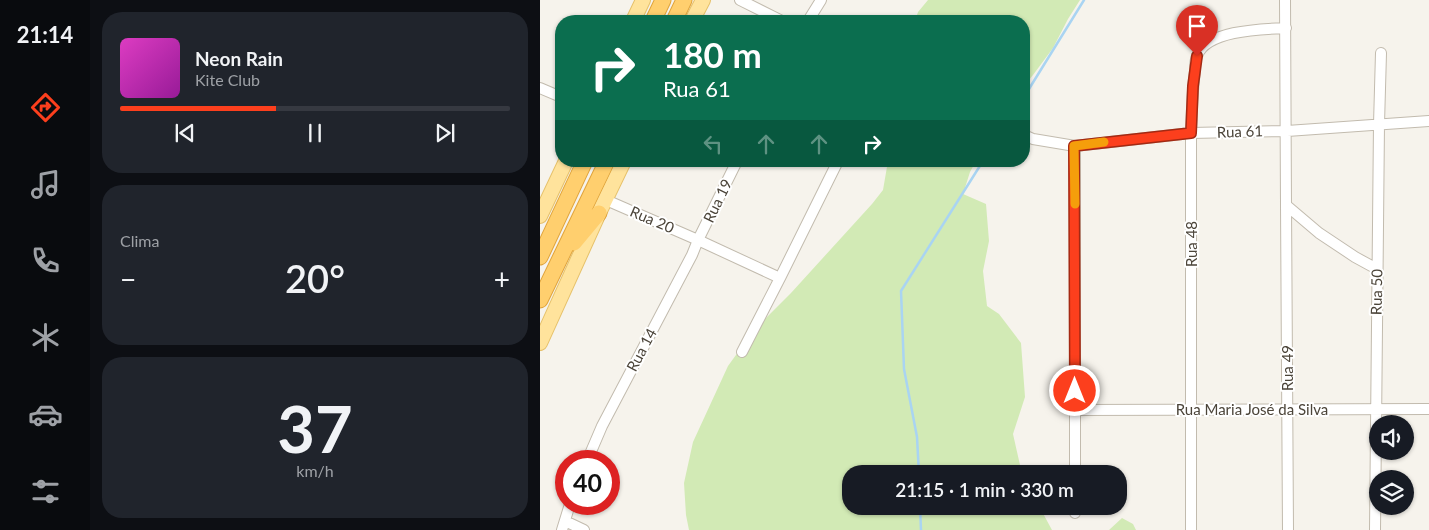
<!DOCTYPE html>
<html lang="pt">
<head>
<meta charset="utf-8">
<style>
  body { margin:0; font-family:Lato,sans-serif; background:#20242c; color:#f1f3f6; height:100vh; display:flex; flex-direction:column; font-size:19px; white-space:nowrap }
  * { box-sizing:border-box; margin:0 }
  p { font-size:16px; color:#9ea1a6 }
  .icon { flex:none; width:28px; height:28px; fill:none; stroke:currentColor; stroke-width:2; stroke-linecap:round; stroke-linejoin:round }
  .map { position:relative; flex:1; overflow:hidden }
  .side { display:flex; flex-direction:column; gap:12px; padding:12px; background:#0d0f14; width:450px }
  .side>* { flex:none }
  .guide { position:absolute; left:15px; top:15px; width:475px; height:152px; border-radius:20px; box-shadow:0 1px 4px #0004; background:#0b6e4f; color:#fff; overflow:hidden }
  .tools { position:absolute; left:829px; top:415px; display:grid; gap:10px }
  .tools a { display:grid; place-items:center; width:45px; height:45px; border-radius:50%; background:#171b24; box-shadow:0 1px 4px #0004; font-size:25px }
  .speed { position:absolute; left:15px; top:450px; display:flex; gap:10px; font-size:25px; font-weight:700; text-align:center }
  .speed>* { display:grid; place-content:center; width:65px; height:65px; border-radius:50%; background:#171b24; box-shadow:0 1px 4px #0004; line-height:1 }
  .speed .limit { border:8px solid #d22; background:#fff; color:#111 }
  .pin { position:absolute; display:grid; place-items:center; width:42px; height:42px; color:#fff; margin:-51px -21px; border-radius:50% 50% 50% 0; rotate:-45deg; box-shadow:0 0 5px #0007 }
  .pin .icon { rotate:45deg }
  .me { position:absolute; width:55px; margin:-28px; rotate:0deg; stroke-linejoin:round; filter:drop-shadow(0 0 4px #0008) }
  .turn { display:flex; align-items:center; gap:18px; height:105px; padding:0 25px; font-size:22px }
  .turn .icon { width:65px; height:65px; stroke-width:2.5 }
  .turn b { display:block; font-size:35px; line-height:42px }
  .lanes { display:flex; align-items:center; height:48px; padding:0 25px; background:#0003; justify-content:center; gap:25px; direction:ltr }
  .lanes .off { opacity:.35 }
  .big { font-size:38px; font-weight:600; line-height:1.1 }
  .side .card { flex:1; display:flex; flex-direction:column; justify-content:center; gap:8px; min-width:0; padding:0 18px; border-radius:20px; background:#20242c }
  .side .dial { align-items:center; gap:0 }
  .dial b { font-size:65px; line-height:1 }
  .song { display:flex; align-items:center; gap:15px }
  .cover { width:60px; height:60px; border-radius:8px; background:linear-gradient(135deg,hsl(310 70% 55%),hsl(300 70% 35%)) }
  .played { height:5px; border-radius:2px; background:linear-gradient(90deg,#fc3f1d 40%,#363941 40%) }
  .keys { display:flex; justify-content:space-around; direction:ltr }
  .heat { display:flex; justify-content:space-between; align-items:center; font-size:28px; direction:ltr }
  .trip { position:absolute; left:302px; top:465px; width:285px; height:50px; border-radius:20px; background:#171b24; box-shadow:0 1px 4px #0004; font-weight:600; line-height:50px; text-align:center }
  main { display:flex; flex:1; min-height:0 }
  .tabs { display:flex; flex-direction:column; width:90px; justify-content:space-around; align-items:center; background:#090b0e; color:#9ea1a6 }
  .tabs .icon { width:35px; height:35px }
  .tabs .active { color:#fc3f1d }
  .tabs b { font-size:22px; color:#f1f3f6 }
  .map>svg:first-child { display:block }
</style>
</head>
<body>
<main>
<nav class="tabs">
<b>21:14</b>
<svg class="icon active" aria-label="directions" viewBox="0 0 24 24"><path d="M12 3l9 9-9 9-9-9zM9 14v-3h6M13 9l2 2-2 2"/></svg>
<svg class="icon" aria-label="music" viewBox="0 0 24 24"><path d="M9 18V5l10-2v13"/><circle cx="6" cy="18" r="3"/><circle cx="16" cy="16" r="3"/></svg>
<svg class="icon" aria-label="phone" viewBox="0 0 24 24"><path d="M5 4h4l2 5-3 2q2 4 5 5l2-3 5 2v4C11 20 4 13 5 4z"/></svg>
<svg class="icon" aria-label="climate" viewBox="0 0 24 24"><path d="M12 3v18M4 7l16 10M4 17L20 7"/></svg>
<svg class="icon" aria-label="car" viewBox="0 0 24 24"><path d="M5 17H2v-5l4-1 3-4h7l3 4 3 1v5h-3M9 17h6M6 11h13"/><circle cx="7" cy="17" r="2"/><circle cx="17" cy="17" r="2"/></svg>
<svg class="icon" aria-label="filters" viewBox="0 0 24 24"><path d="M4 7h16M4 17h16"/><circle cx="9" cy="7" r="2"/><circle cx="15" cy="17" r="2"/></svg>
</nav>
<section class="side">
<div class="card">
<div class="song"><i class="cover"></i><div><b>Neon Rain</b><p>Kite Club</p></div></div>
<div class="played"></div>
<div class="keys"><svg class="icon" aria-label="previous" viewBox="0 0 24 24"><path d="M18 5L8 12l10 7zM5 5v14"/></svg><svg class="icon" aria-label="pause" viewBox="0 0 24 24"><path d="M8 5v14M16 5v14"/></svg><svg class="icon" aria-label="next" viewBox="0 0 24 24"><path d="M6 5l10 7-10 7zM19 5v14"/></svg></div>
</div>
<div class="card"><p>Clima</p>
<div class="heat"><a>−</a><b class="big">20°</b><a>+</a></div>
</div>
<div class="card dial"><b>37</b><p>km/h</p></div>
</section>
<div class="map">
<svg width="889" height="530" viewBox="0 0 889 530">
  <rect width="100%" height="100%" fill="#f6f3ec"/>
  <path fill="#d2eab5" d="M388,0H540L528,19L513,48L493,75L484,86V21H375L378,12Z
    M348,161H436L430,172L423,194L446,204L449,241L443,271L447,306L459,314L481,343L485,397L473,434L482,474H311V506H499L512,530H149L146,515L144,483L153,442L188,366L214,330L251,293L332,204L343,190Z
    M582,518L593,524L596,530H569Z"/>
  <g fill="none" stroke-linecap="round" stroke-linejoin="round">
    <path stroke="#a9d4f2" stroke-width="2.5" d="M484,97L544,0
      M379,474L377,437L364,369L361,291L443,161
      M380,506L381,530"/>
    <g stroke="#c2bbae" stroke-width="12">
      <path id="minor" d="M200,0L242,21
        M745,0L746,205L779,233L815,257L837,269
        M268,21L281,0
        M0,88L21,97
        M484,135L493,139L535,146L651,133L747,131L889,121
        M535,146V474
        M66,200L158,240L240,278L298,161
        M746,205L748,530
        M202,352L240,278
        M535,410L889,409
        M47,461L62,426L152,255L158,240L197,161
        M535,506V513
        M25,521L44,530
        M22,530L30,504
        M651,530V133C652,113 652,92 655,71C655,66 655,60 657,56C666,30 723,29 746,28
        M835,530L839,124L841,53"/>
    </g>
    <g stroke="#e6c16a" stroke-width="16">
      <path id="major" d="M93,21L103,0
        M152,21L163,0
        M0,216L26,161
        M0,343L59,213L84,161"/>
    </g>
    <g stroke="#e0a43c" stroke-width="17">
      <path id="highway" d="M113,21L123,0
        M134,21L144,0
        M34,243L59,213
        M0,257L45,161
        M0,300L67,161"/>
    </g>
    <use href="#minor" stroke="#fff" stroke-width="10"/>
    <use href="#major" stroke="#ffe39c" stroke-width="14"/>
    <use href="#highway" stroke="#ffcf6e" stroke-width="15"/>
  </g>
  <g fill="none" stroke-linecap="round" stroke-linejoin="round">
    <g stroke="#a42913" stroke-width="12">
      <path id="route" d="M535,391L534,146L651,133L653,86L657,56"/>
    </g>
    <use href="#route" stroke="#fc3f1d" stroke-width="9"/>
    <path stroke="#f59e0b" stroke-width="9" d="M535,204L534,146L564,142"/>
  </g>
  <g text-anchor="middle" stroke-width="4" stroke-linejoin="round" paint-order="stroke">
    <g font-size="15" fill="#4b4439" stroke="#fff">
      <text transform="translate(700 132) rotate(-2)" y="5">Rua 61</text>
      <text transform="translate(178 201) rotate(-64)" y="5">Rua 19</text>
      <text transform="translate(112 220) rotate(23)" y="5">Rua 20</text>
      <text transform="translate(652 244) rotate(-90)" y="5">Rua 48</text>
      <text transform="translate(837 292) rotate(-89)" y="5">Rua 50</text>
      <text transform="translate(102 350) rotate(-62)" y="5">Rua 14</text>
      <text transform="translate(748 368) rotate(-90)" y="5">Rua 49</text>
      <text x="712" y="415">Rua Maria José da Silva</text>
    </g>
  </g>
</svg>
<div class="tools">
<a><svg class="icon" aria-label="sound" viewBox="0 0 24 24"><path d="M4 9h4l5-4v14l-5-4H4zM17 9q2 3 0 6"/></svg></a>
<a><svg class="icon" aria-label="layers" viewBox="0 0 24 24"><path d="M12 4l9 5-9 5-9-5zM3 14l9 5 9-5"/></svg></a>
</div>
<div class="speed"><div class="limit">40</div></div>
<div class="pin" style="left:657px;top:56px;background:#d93025"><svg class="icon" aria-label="arrive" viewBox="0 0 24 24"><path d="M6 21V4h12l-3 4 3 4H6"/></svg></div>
<svg class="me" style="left:535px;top:391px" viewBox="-20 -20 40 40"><circle r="17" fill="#fc3f1d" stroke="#fff" stroke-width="3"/><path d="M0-11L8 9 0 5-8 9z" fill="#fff"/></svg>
<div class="trip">21:15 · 1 min · 330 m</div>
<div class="guide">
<div class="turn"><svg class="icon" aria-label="right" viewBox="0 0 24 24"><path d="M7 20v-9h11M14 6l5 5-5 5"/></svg><div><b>180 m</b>Rua 61</div></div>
<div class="lanes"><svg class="icon off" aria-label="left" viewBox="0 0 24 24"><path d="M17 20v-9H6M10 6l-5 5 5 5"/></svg><svg class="icon off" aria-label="ahead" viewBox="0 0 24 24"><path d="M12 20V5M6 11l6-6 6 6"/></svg><svg class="icon off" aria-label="ahead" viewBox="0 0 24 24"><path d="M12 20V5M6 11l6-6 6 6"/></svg><svg class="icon" aria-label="right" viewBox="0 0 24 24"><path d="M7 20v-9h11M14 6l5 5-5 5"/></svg></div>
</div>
</div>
</main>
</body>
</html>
